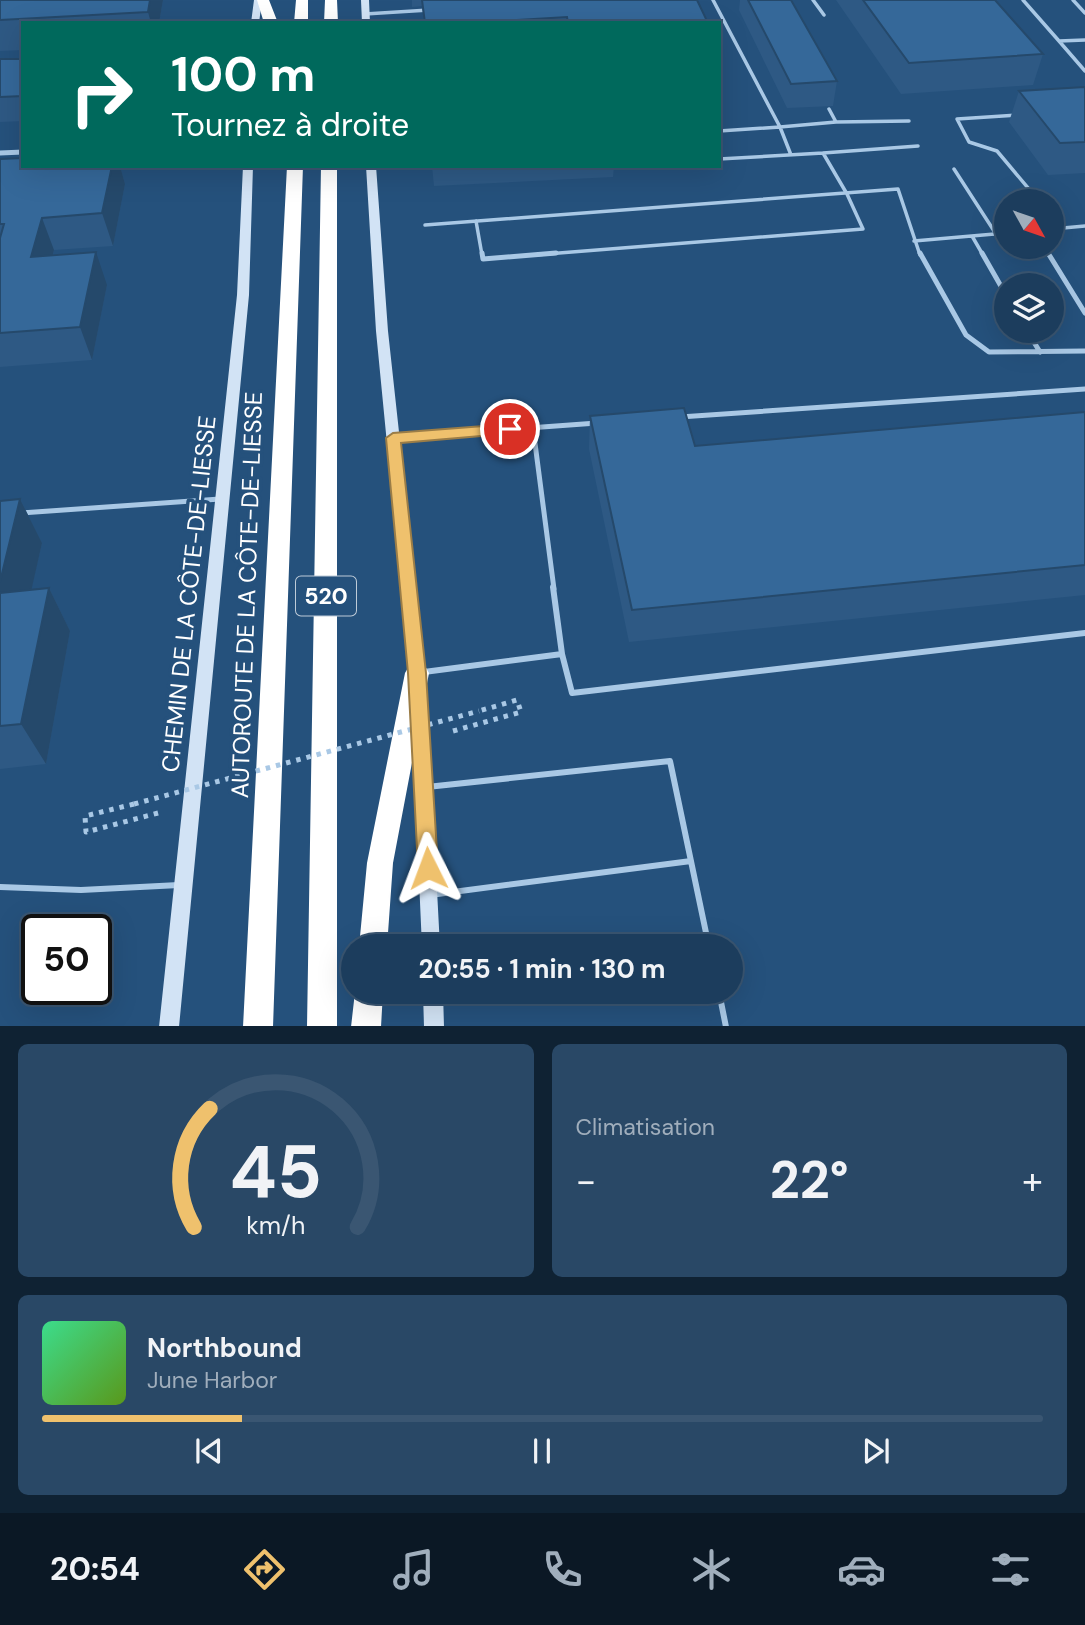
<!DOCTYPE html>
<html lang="fr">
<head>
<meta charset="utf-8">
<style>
  body { margin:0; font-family:"DM Sans",sans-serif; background:#294866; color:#f1f3f6; height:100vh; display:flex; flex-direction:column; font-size:26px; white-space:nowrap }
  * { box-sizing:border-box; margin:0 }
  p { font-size:23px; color:#a0aebc }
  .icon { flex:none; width:38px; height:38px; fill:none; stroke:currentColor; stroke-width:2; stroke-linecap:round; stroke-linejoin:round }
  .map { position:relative; height:1026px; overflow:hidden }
  .details { display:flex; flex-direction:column; gap:18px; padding:18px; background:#0f2233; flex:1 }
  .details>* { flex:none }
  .top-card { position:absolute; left:21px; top:21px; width:700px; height:147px; border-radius:0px; box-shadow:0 7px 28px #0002,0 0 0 2px #3a5672; background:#00695c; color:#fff; overflow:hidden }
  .needle { width:46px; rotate:130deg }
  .tools { position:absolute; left:994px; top:189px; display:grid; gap:14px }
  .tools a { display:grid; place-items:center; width:70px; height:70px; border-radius:50%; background:#1c3d5d; box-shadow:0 7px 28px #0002,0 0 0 2px #3a5672; font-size:35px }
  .speed { position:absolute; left:21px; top:914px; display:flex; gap:14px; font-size:35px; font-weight:700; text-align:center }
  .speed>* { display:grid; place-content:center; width:91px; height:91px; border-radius:50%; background:#1c3d5d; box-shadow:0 7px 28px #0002,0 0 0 2px #3a5672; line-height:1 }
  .speed .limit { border:4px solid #111; border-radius:10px; background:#fff; color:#111 }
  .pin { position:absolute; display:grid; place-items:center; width:60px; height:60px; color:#fff; margin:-30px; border:4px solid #fff; border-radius:50%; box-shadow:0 2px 7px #0007 }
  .me { position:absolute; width:77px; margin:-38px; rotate:357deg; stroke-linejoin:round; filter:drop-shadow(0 0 5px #0008) }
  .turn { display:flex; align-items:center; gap:24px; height:147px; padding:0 35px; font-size:32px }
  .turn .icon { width:91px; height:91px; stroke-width:2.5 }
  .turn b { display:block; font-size:49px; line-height:60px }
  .big { font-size:52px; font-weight:700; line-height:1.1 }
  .details .tile { flex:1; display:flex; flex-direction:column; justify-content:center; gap:10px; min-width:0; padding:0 24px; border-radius:10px; background:#294866 }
  .details .dial { align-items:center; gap:0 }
  .dial svg { height:182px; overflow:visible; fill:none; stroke:#3a5672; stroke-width:7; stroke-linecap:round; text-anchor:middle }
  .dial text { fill:#f1f3f6; stroke:none }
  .song { display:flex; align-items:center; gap:21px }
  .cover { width:84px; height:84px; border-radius:10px; background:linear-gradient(135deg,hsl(150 70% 55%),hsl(90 70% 35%)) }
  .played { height:7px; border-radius:4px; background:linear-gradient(90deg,#efc16d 20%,#3a5672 20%) }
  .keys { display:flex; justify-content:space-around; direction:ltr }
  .heat { display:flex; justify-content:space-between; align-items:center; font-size:38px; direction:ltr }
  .details .tiles { flex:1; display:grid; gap:18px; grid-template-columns:1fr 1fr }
  .tile:last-child { grid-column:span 2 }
  .trip { position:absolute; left:341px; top:934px; width:402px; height:70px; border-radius:35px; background:#1c3d5d; box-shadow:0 7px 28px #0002,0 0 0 2px #3a5672; font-weight:700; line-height:70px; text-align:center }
  .tab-bar { display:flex; height:112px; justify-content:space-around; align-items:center; background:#0b1825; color:#a0aebc }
  .tab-bar .icon { width:49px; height:49px }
  .tab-bar .current { color:#efc16d }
  .tab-bar b { font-size:32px; color:#f1f3f6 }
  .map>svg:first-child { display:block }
</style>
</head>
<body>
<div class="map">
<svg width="1085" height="1027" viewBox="0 0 1085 1027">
  <rect width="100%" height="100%" fill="#25517c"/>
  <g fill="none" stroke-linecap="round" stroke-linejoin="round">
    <path stroke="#a9c8e5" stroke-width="5" stroke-dasharray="4.5 6" stroke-linecap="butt" d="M453,731L521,712L517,700L479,711
      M134,804L85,816L86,832L162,812"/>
    <path stroke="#a9c8e5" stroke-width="3.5" d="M713,0L780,127L719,131
      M813,0L824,15
      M1023,0L1059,41L1085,40
      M1073,0L1085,13
      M365,14L429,10
      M1059,41L1085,71
      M1018,115L957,119L969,142L997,151L1039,201
      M836,122L909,121
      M823,153L918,146
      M791,155L780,127L836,122L829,109
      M954,169L996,234
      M1052,216L1062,228
      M476,221L482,255
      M425,225L898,189L920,255
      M1052,229L1085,226
      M972,236L983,255
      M914,241L1006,233
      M1044,247L1049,255
      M534,255L863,229L847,194L823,153L719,159"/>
    <path stroke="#a9c8e5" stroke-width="5" d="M482,253L483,259L556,253
      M920,253L966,335L989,352L1085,351
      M982,253L1006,295
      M1048,253L1085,313
      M1027,331L1040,352
      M680,417L1085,389
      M533,428L554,589
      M393,438L597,423
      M21,513L220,499"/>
    <path stroke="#a9c8e5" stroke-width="6" d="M553,587L562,654
      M424,672L562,654L572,693L1085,633
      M427,787L670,761L709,947
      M0,887L81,890L179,885
      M430,895L691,861
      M719,992L726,1027
      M437,1004L509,992"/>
    <path stroke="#a9c8e5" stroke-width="5" d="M0,153L23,152"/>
    <path fill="#d2e3f5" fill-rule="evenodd" d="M254,0H262L259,23H251Z
      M361,0H369L370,23H362Z
      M243,166H253L249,295L179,1027H159L237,295Z
      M366,166H376L388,331L426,680L424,685L418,687L412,685L410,680L376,331Z
      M419,693L425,695L427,700L440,947H422L411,700L413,695Z
      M423,992H443L444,1027H424Z"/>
    <path fill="#fff" fill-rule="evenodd" d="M257,0H269L278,23H264Z
      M296,0H308V23H294Z
      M325,0H337L338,23H324Z
      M287,166H303L273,1027H243Z
      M321,166H337V1027H307Z
      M417,663L425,666L429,673L393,863L387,947H359L367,863L405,673L409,666Z
      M355,992H383L381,1027H351Z"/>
    <path stroke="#a9c8e5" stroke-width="5" stroke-dasharray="4.5 6" stroke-linecap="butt" d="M134,804L479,711"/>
  </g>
  <path fill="#2e5984" d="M0,0H163L159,23H23V50L0,51Z
    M412,0H697L708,23H424L422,6L412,7Z
    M740,0H791L837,81L833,106L787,108L739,10Z
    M836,0H995L1043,54L1033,85L901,94Z
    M0,59H23V121L0,122Z
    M1085,87V173L1048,175L1009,122L1019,91Z
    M0,159L23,166H120L125,184L113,246L54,250L53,255L107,285L92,360L0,367Z
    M432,166H614L613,177L434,186Z
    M1085,412V595L629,642L589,449L590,416L695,446Z
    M20,499L42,543L31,590L49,588L70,631L46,764L0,769V501Z"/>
  <path fill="#25496b" d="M150,0H163L159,23H151L148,12Z
    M112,166H120L125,184L113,246L102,213Z
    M42,218L54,250L44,290L31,257Z
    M96,252L107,285L92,360L80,327Z
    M20,499L42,543L21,636L0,598V582Z
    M49,588L70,631L46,764L21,724Z"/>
  <path fill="#356899" stroke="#25496b" stroke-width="2" d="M0,0H150L148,12L0,20Z
    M422,0H697L708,23H568L567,17L518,20V23H425Z
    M748,0H791L837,81L791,84Z
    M863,0H995L1043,54L909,63Z
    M0,59H23V96L0,97Z
    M1085,87V142L1060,143L1019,91Z
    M23,158V166H112L102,213L42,218L31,257L96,252L80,327L0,333V238L4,224H0V159Z
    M684,408L695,446L1085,412V565L632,610L590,416Z
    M20,499L0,582V501Z
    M49,588L21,724L0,726V593Z"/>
  <path fill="#efc16d" stroke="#9b7d47" stroke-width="2" d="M510,424L518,429L515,433L401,443L426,673L438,868L435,875L428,878L421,875L418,868L408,673L386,438L393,433Z"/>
  <g text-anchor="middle" stroke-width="7" stroke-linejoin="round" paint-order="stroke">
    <rect fill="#25517c" stroke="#becbd8" stroke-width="2" x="296" y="576.5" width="60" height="39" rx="5"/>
    <g font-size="23" font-weight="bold" fill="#fff">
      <text x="326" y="604">520</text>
    </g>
    <g font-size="24" fill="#fff" stroke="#25517c">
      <text transform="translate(189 594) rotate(-84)" y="8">CHEMIN DE LA CÔTE-DE-LIESSE</text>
      <text transform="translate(247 595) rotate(-88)" y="8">AUTOROUTE DE LA CÔTE-DE-LIESSE</text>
    </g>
  </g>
</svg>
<div class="tools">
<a><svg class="needle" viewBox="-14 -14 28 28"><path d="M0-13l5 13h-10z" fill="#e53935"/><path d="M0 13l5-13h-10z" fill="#a0aebc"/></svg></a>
<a><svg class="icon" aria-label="layers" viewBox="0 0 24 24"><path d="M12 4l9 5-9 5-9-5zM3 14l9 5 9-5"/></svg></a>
</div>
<div class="speed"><div class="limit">50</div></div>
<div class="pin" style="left:510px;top:429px;background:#d93025"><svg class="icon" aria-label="arrive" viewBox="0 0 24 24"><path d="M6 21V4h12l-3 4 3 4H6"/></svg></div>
<svg class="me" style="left:428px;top:868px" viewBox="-20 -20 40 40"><path d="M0-17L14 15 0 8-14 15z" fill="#efc16d" stroke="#fff" stroke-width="4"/></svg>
<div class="trip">20:55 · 1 min · 130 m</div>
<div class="top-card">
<div class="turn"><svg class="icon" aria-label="right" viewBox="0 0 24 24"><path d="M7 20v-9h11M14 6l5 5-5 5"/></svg><div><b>100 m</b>Tournez à droite</div></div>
</div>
</div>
<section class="details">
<div class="tiles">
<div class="tile dial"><svg viewBox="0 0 100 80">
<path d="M14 69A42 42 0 1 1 86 69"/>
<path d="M14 69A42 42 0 0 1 21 17" stroke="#efc16d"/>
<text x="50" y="56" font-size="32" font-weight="700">45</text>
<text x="50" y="72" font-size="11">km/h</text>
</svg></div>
<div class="tile"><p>Climatisation</p>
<div class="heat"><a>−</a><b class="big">22°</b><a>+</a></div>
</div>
<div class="tile">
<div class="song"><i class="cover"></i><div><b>Northbound</b><p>June Harbor</p></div></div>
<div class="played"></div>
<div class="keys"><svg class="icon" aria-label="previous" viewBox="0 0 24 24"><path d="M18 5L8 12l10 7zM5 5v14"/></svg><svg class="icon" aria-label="pause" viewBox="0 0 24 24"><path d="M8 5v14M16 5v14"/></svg><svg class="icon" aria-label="next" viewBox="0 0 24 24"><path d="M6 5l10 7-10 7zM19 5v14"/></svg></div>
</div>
</div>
</section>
<nav class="tab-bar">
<b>20:54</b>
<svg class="icon current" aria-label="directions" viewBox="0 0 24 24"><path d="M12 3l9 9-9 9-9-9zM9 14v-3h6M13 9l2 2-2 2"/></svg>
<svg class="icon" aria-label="music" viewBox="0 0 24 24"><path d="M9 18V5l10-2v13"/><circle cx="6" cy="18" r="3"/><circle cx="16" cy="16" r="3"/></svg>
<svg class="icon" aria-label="phone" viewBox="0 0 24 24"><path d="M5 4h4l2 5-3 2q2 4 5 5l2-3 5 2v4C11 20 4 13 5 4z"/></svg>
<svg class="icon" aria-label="climate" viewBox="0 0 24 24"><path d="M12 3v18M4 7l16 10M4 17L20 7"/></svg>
<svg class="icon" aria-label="car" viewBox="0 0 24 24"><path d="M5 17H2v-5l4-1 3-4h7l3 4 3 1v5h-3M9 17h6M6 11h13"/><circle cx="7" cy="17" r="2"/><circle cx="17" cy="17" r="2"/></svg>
<svg class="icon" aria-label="filters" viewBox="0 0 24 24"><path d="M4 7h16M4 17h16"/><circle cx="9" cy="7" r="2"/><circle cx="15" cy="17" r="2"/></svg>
</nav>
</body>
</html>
